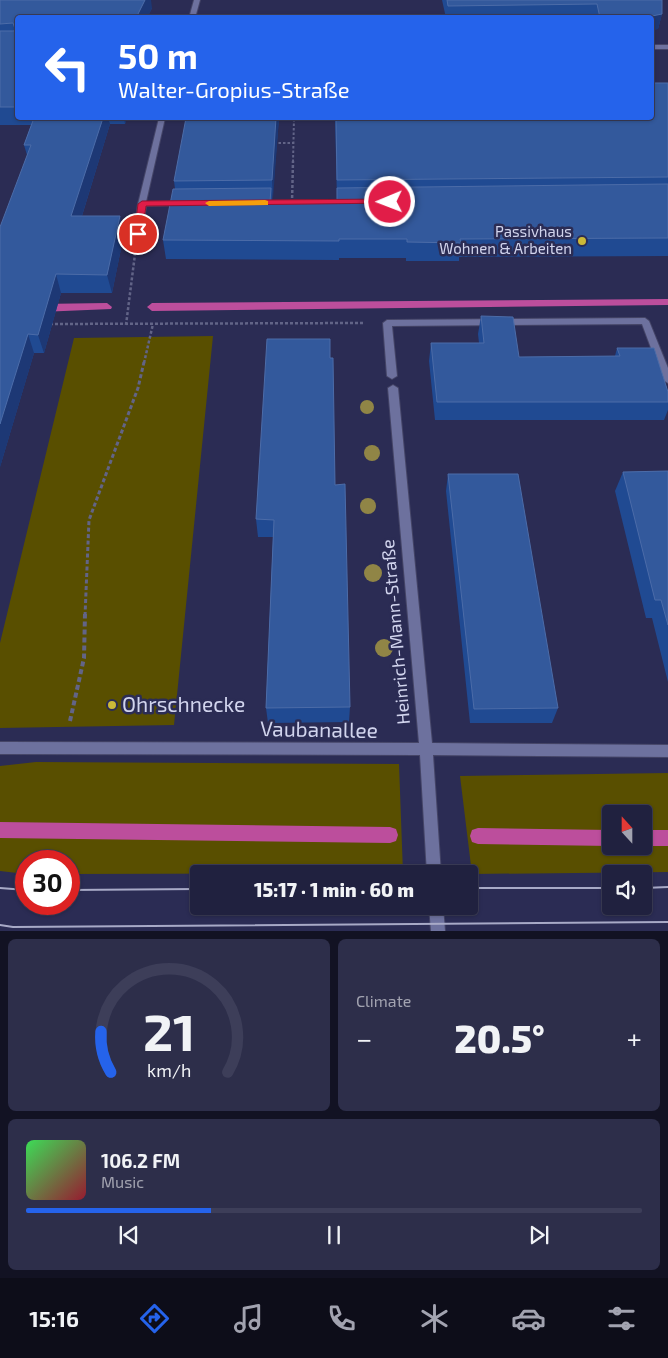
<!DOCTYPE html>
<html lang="en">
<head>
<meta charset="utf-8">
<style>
  body { margin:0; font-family:"Exo 2",sans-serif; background:#2d2e4a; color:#f1f3f6; height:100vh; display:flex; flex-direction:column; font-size:19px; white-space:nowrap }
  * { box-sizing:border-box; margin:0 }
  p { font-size:16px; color:#a2a3b0 }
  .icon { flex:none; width:28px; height:28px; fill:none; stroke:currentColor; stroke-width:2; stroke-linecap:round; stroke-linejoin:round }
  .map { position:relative; height:931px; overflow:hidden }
  .panel { display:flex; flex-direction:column; gap:8px; padding:8px; background:#121223; flex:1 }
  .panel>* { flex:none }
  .guide { position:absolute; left:15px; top:15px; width:639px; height:105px; border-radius:5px; box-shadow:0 1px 4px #0004,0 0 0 1px #3d3e59; background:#2563eb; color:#fff; overflow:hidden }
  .needle { width:32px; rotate:339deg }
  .buttons { position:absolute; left:602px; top:805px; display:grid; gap:10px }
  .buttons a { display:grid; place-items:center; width:50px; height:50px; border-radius:5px; background:#20213f; box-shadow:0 1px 4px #0004,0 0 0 1px #3d3e59; font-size:25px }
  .speed { position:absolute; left:15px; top:850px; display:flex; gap:10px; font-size:25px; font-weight:700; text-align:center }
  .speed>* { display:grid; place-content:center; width:65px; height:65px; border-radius:50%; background:#20213f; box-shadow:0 1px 4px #0004,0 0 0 1px #3d3e59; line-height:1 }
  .speed .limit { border:8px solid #d22; background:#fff; color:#111 }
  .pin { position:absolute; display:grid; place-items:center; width:42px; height:42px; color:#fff; margin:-21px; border:2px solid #fff; border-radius:50%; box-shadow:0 1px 5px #0007 }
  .me { position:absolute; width:55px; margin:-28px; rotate:269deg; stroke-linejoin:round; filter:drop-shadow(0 0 4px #0008) }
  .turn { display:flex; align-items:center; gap:18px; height:105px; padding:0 20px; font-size:22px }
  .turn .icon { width:65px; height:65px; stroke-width:2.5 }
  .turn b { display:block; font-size:35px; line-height:42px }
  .big { font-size:38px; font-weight:800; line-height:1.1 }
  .panel .tile { flex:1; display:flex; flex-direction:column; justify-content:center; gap:8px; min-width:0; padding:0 18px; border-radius:8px; background:#2d2e4a }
  .panel .dial { align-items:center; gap:0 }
  .dial svg { height:130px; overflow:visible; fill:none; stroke:#3d3e59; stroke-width:7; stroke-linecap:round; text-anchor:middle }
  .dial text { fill:#f1f3f6; stroke:none }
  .song { display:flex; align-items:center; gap:15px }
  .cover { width:60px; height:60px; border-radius:8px; background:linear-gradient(135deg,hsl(130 70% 55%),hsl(350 70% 35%)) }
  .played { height:5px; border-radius:2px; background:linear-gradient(90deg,#2563eb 30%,#3d3e59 30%) }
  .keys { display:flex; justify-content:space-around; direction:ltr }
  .heat { display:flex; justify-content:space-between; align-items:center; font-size:28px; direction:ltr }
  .panel .tiles { flex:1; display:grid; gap:8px; grid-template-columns:1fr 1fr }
  .tile:last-child { grid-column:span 2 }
  .trip { position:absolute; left:190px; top:865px; width:288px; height:50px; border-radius:5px; background:#20213f; box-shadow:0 1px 4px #0004,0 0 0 1px #3d3e59; font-weight:800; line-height:50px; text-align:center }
  .dock { display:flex; height:80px; justify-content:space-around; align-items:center; background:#0d0d19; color:#a2a3b0 }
  .dock .icon { width:35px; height:35px }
  .dock .current { color:#2563eb }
  .dock b { font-size:22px; color:#f1f3f6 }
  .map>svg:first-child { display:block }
</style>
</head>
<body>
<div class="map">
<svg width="668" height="931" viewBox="0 0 668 931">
  <rect width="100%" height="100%" fill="#2b2c54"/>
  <path fill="#594f00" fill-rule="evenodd" d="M213,336L174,725L0,728V643L74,338Z
    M36,762L399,764L403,873L69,874V861H26V874L0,871V766Z
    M668,773V872L472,874L460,776ZM611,814H644V846H611Z"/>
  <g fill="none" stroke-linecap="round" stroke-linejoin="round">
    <path fill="#bc4e9c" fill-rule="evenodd" d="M668,299V305L152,311L147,307L152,303Z
      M107,303L112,307L111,309L40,312L35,308L40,304Z
      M0,822L390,827L396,829L398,835L396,841L390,843L0,838Z
      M478,828L611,830V846L478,844L472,842L470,836L472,830Z
      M644,830H668V846H644Z"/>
    <g stroke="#454567" stroke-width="2">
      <path id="street" d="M194,0H200L195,18H189Z
        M651,45H668V49H651Z
        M159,118H165L146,202L184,201L188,203L184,205L146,206L142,233L138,235L134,233L138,204Z
        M645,318L649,321L668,368V383L663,380L642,324L392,326L397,376L392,379L387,376L383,323L387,320Z
        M393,385L398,388L432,743L668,745V757L433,755L441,874H427L420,755L0,754V742L419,743L388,388Z
        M429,906H443L445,931H431Z"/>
    </g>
    <path stroke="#626487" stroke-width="2" stroke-dasharray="2.5 2" stroke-linecap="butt" d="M274,143H293
      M293,162L294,118"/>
    <path stroke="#626487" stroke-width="2.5" stroke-dasharray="3 2" stroke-linecap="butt" d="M292,203L293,161
      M50,324L364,323
      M126,325L135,254
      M144,363L153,324"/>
    <path stroke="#626487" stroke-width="3" stroke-dasharray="4 2.5" stroke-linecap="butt" d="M85,616L89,520L138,388L144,362"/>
    <path stroke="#626487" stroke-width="4" stroke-dasharray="5 3" stroke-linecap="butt" d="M70,721L84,658L85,614"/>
    <use href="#street" fill="#6d719e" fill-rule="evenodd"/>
    <path stroke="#a8aac7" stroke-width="2" d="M0,888L26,890
      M469,888H611
      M644,888L668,887
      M69,890L199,889
      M0,925L13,927L668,922"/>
  </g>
  <g fill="#908546">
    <circle cx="367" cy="407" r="7"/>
    <circle cx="372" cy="453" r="8"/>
    <circle cx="368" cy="506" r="8"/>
    <circle cx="373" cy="573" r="9"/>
    <circle cx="384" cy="648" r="9"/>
  </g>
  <path fill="#204a92" d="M0,0L152,8L147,18H18V118H127L125,124H110L82,216L124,234L112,293H61L44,353H34L0,467L27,155L24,145L31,125H0Z
    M442,0H662V14L658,29L651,30V18H446Z
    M668,83V256L459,257V261H406V258H339V260L166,259L163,240L175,189L174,181L279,118L272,202L337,201L335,118H651Z
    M481,316L519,357L615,356L617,348L668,392V410L664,420H435L429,361L431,343H479L478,334Z
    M330,358L335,485L350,707L349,722L268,723L266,708L273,537H258L256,519Z
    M668,471V682L652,618H646L615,491L623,472Z
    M448,474L558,708L552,723H470L446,491Z"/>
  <path fill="#1d3875" d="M143,0H151L152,8L147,18H136Z
    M662,14L658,29L651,30V18H642Z
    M103,118H108L110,124L76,235L71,216Z
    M124,118H127L125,124Z
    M276,118H279L273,199L272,180Z
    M120,216L124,234L112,293L107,275Z
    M56,274L61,293L44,353L38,335Z
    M28,334L34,353L0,467V424Z"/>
  <path fill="#33599c" stroke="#4c6ca8" d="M0,0H145L136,18H18V107H0V31H14L15,29L13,23L0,24Z
    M447,0H662V14L642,18H600L597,4L448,6Z
    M651,83H668V177L337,180L336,118H651Z
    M34,118H103L71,216H120L107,275L56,274L38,335L28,334L0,424V227L31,145H24Z
    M186,118H276L272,180L174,181Z
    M668,184V238L460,239L461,243L407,242V239H339V241L163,240L173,189L271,188L270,202L337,201V188Z
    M481,316L513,317L519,357L620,356L617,348H654L668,392V402H437L431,343H484Z
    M267,339H330V358H333L335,485L345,484L350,707L266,708L274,520L256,519Z
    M668,471V625L661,600H655L623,472Z
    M448,474H518L558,708L474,709Z"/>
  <path fill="#e11d48" stroke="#92132f" d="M390,199L393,200V203L146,206L142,234L138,236L134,234L138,204L142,201Z"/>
  <path fill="#f59e0b" d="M265,200L268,201V205L209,206L205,203L209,201Z"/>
  <g fill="#ccb938" stroke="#2b2c54" stroke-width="2">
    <circle cx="582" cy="241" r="5"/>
    <circle cx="112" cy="705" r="5"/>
  </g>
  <g text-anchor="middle" stroke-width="5" stroke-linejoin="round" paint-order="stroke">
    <g font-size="15" fill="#d1d4ed" stroke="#2b2c54" text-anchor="end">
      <text x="572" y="237">Passivhaus<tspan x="572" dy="17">Wohnen &amp; Arbeiten</tspan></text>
    </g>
    <g font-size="18" fill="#d1d4ed" stroke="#2b2c54">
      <text transform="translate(396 632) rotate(-95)" y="6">Heinrich-Mann-Straße</text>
    </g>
    <g font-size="21" fill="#d1d4ed" stroke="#2b2c54" text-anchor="start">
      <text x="122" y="712">Ohrschnecke</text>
    </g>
    <g font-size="21" fill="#d1d4ed" stroke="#2b2c54">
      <text transform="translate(319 730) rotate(1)" y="7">Vaubanallee</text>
    </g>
  </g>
</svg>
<div class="buttons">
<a><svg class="needle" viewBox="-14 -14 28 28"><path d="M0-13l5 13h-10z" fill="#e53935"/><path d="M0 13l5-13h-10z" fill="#a2a3b0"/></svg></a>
<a><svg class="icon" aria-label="sound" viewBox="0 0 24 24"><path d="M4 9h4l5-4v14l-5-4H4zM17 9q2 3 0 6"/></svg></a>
</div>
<div class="speed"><div class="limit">30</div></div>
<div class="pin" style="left:138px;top:234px;background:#d93025"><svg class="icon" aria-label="arrive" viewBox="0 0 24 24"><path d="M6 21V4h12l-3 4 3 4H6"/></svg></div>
<svg class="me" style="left:390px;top:202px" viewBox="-20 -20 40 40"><circle r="17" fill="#e11d48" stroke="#fff" stroke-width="3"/><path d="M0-11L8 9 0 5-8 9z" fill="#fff"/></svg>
<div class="trip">15:17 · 1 min · 60 m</div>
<div class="guide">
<div class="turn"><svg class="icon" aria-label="left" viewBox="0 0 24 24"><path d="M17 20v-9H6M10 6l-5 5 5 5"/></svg><div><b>50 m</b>Walter-Gropius-Straße</div></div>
</div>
</div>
<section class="panel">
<div class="tiles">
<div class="tile dial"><svg viewBox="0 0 100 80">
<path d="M14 69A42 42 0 1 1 86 69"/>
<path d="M14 69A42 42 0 0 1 8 44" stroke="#2563eb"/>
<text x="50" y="56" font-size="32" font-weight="700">21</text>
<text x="50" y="72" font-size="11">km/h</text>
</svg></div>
<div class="tile"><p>Climate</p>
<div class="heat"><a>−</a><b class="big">20.5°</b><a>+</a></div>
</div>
<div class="tile">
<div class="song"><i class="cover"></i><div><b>106.2 FM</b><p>Music</p></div></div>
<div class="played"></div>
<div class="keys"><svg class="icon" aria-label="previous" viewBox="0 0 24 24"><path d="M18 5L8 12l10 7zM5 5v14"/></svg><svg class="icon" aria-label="pause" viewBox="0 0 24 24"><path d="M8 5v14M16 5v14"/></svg><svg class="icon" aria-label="next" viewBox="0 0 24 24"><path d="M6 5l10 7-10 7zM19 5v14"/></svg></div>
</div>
</div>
</section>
<nav class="dock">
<b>15:16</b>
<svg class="icon current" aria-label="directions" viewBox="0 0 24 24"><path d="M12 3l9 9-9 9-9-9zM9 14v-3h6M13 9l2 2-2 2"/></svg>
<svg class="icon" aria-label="music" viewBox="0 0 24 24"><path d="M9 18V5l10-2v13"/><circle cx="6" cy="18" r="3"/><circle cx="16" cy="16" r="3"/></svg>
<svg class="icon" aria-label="phone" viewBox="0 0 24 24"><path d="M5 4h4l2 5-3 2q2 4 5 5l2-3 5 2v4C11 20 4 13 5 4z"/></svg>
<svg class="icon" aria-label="climate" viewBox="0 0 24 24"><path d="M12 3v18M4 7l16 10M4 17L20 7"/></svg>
<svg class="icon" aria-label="car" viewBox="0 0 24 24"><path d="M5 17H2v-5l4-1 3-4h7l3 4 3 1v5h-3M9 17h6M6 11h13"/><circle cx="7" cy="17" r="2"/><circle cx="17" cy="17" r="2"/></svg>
<svg class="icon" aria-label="filters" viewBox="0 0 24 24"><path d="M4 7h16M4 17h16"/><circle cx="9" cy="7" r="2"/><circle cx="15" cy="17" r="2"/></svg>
</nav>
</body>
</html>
